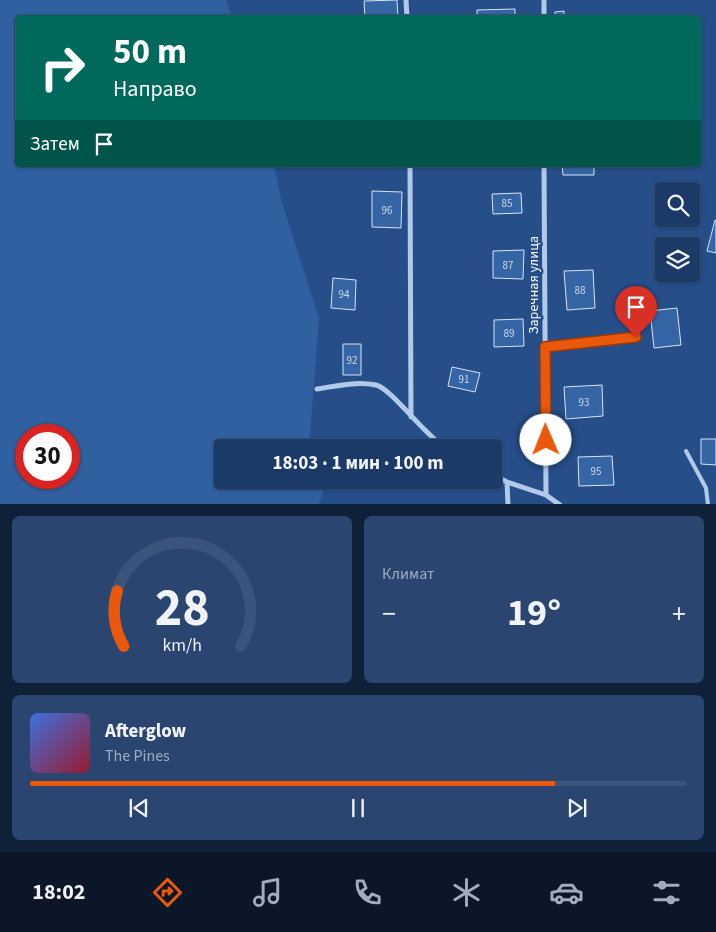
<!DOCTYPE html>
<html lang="ru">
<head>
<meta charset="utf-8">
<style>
  body { margin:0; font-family:"Source Sans 3",sans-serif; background:#294570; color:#f1f3f6; height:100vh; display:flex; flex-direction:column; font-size:19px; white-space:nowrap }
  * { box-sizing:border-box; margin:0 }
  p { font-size:16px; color:#a0adc0 }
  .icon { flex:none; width:28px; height:28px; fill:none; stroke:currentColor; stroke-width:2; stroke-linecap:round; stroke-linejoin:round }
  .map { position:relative; height:504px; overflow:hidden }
  .side { display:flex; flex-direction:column; gap:12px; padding:12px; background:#0f2039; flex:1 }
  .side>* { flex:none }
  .top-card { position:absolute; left:15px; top:15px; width:686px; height:152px; border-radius:5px; box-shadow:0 1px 4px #0004,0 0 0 1px #3a547b; background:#00695c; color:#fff; overflow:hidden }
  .buttons { position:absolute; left:655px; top:182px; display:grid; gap:10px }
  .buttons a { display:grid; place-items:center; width:45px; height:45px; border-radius:5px; background:#1c3a67; box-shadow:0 1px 4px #0004,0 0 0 1px #3a547b; font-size:25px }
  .speed { position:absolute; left:15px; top:424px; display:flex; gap:10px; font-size:25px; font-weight:700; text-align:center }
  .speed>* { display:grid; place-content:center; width:65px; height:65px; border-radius:50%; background:#1c3a67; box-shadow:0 1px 4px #0004,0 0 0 1px #3a547b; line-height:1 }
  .speed .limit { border:8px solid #d22; background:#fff; color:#111 }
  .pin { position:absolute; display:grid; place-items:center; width:42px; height:42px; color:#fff; margin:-51px -21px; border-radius:50% 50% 50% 0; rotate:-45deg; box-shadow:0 0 5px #0007 }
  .pin .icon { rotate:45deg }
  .me { position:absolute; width:55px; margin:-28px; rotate:359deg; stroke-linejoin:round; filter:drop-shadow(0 0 4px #0008) }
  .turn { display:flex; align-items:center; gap:18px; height:105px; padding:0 15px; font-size:22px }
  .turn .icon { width:65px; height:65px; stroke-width:2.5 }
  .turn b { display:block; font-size:35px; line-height:42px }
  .then { display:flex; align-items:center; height:48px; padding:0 15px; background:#0003; gap:10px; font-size:19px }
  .big { font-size:38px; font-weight:700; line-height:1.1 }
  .side .tile { flex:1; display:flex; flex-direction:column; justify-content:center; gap:8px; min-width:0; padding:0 18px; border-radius:8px; background:#294570 }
  .side .dial { align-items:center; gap:0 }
  .dial svg { height:130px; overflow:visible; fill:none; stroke:#3a547b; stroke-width:7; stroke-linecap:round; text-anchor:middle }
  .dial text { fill:#f1f3f6; stroke:none }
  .song { display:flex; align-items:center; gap:15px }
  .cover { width:60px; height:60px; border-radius:8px; background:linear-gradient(135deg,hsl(220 70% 55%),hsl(350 70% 35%)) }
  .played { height:5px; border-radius:2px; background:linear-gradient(90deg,#ea580c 80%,#3a547b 80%) }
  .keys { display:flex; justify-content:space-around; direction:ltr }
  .heat { display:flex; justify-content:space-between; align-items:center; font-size:28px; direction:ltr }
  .side .tiles { flex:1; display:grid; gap:12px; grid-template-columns:1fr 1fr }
  .tile:last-child { grid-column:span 2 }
  .trip { position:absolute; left:214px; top:439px; width:288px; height:50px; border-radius:5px; background:#1c3a67; box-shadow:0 1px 4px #0004,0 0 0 1px #3a547b; font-weight:700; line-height:50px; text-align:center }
  .menu { display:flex; height:80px; justify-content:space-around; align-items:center; background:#0b1729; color:#a0adc0 }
  .menu .icon { width:35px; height:35px }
  .menu .on { color:#ea580c }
  .menu b { font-size:22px; color:#f1f3f6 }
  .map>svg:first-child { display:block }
</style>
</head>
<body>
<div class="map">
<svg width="716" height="505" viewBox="0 0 716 505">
  <rect width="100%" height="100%" fill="#264e89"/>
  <path fill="#3060a0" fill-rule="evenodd" d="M0,0H226L232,17L18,18V165H274L281,200L319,318L309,447L222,448V480H318L323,491L319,504H0ZM26,435H69V478H26Z"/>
  <path fill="#3665a5" stroke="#d6e4f7" d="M397,0L398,18H365L364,1Z
    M515,9V18H477V10Z
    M564,11V18H555V12Z
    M562,165H594V175H563Z
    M372,191L402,192L401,228L372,227Z
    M521,193L522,213L493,214L492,194Z
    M715,220H716V253L707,251Z
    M524,250L523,279L493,278V251Z
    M593,270L595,308L567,310L564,271Z
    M333,278L356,280L355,310L331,308Z
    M677,308L681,345L654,348L650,311Z
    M523,319L524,346L494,347V320Z
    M343,344H361V375H343Z
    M452,367L480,373L475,392L448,386Z
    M602,385L603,416L566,419L564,387Z
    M701,439H716V465L701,464Z
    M612,456L614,485L579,486L578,457Z"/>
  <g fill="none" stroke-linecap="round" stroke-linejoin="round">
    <path stroke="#b2cae9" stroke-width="4" d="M686,451L706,488L708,505"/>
    <path stroke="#b2cae9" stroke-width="5" d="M406,0L407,18
      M544,0V18
      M410,165L411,417
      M544,165L546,495
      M545,347L636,337
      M317,389C336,386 356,381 376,385C392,389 425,436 446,448
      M492,474L507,482L546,495L560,505
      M507,482L508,505"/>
  </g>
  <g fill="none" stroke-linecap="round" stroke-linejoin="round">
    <g stroke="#983908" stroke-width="12">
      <path id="route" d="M546,440L545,347L636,337"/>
    </g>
    <use href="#route" stroke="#ea580c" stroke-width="9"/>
  </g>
  <g text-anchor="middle" stroke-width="5" stroke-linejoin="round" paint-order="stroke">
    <g font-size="11" fill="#cdd8e8">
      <text x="507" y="207">85</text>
      <text x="387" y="214">96</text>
      <text x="508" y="269">87</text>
      <text x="580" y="294">88</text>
      <text x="344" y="298">94</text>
      <text x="509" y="337">89</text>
      <text x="352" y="364">92</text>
      <text x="464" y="383">91</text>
      <text x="584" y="406">93</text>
      <text x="596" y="475">95</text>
    </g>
    <g font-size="14" fill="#fff" stroke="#264e89">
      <text transform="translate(533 285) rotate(-90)" y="5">Заречная улица</text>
    </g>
  </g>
</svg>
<div class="buttons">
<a><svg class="icon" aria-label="search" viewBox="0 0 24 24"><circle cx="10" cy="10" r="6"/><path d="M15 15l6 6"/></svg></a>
<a><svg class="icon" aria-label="layers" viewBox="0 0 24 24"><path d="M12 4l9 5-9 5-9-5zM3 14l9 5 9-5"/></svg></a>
</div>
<div class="speed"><div class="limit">30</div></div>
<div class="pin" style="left:636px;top:337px;background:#d93025"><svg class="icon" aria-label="arrive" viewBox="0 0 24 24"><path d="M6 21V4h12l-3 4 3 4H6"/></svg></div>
<svg class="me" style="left:546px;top:440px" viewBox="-20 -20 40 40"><circle r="19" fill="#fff"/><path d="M0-13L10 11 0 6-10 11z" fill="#ea580c"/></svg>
<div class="trip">18:03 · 1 мин · 100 m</div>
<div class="top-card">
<div class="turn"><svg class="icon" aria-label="right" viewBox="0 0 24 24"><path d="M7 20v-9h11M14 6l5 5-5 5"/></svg><div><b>50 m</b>Направо</div></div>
<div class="then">Затем<svg class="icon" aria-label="arrive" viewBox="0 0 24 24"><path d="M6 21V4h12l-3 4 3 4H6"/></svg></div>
</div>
</div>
<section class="side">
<div class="tiles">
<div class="tile dial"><svg viewBox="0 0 100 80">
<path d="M14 69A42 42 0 1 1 86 69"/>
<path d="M14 69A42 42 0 0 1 10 35" stroke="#ea580c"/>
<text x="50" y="56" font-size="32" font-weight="700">28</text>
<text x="50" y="72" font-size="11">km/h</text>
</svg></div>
<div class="tile"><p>Климат</p>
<div class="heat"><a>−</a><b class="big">19°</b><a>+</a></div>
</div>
<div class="tile">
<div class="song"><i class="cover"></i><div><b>Afterglow</b><p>The Pines</p></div></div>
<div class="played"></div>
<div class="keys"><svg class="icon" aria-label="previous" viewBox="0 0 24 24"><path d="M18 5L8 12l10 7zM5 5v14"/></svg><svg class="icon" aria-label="pause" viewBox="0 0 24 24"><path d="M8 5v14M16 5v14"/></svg><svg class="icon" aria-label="next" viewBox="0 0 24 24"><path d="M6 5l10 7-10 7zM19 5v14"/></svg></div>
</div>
</div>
</section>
<nav class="menu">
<b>18:02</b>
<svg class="icon on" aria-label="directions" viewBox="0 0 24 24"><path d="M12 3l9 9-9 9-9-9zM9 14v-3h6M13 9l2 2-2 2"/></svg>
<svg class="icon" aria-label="music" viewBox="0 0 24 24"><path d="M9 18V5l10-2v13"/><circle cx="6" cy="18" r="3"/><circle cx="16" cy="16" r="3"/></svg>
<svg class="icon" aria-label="phone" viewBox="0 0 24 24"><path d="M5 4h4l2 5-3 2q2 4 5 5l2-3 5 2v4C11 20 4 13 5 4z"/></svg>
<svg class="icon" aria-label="climate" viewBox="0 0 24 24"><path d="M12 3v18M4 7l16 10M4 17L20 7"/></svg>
<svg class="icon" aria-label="car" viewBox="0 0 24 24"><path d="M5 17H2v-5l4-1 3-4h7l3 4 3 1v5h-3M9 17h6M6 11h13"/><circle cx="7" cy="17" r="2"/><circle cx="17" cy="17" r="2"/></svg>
<svg class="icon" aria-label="filters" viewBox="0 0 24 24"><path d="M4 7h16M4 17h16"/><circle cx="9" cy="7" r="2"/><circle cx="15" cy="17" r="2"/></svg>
</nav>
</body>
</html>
